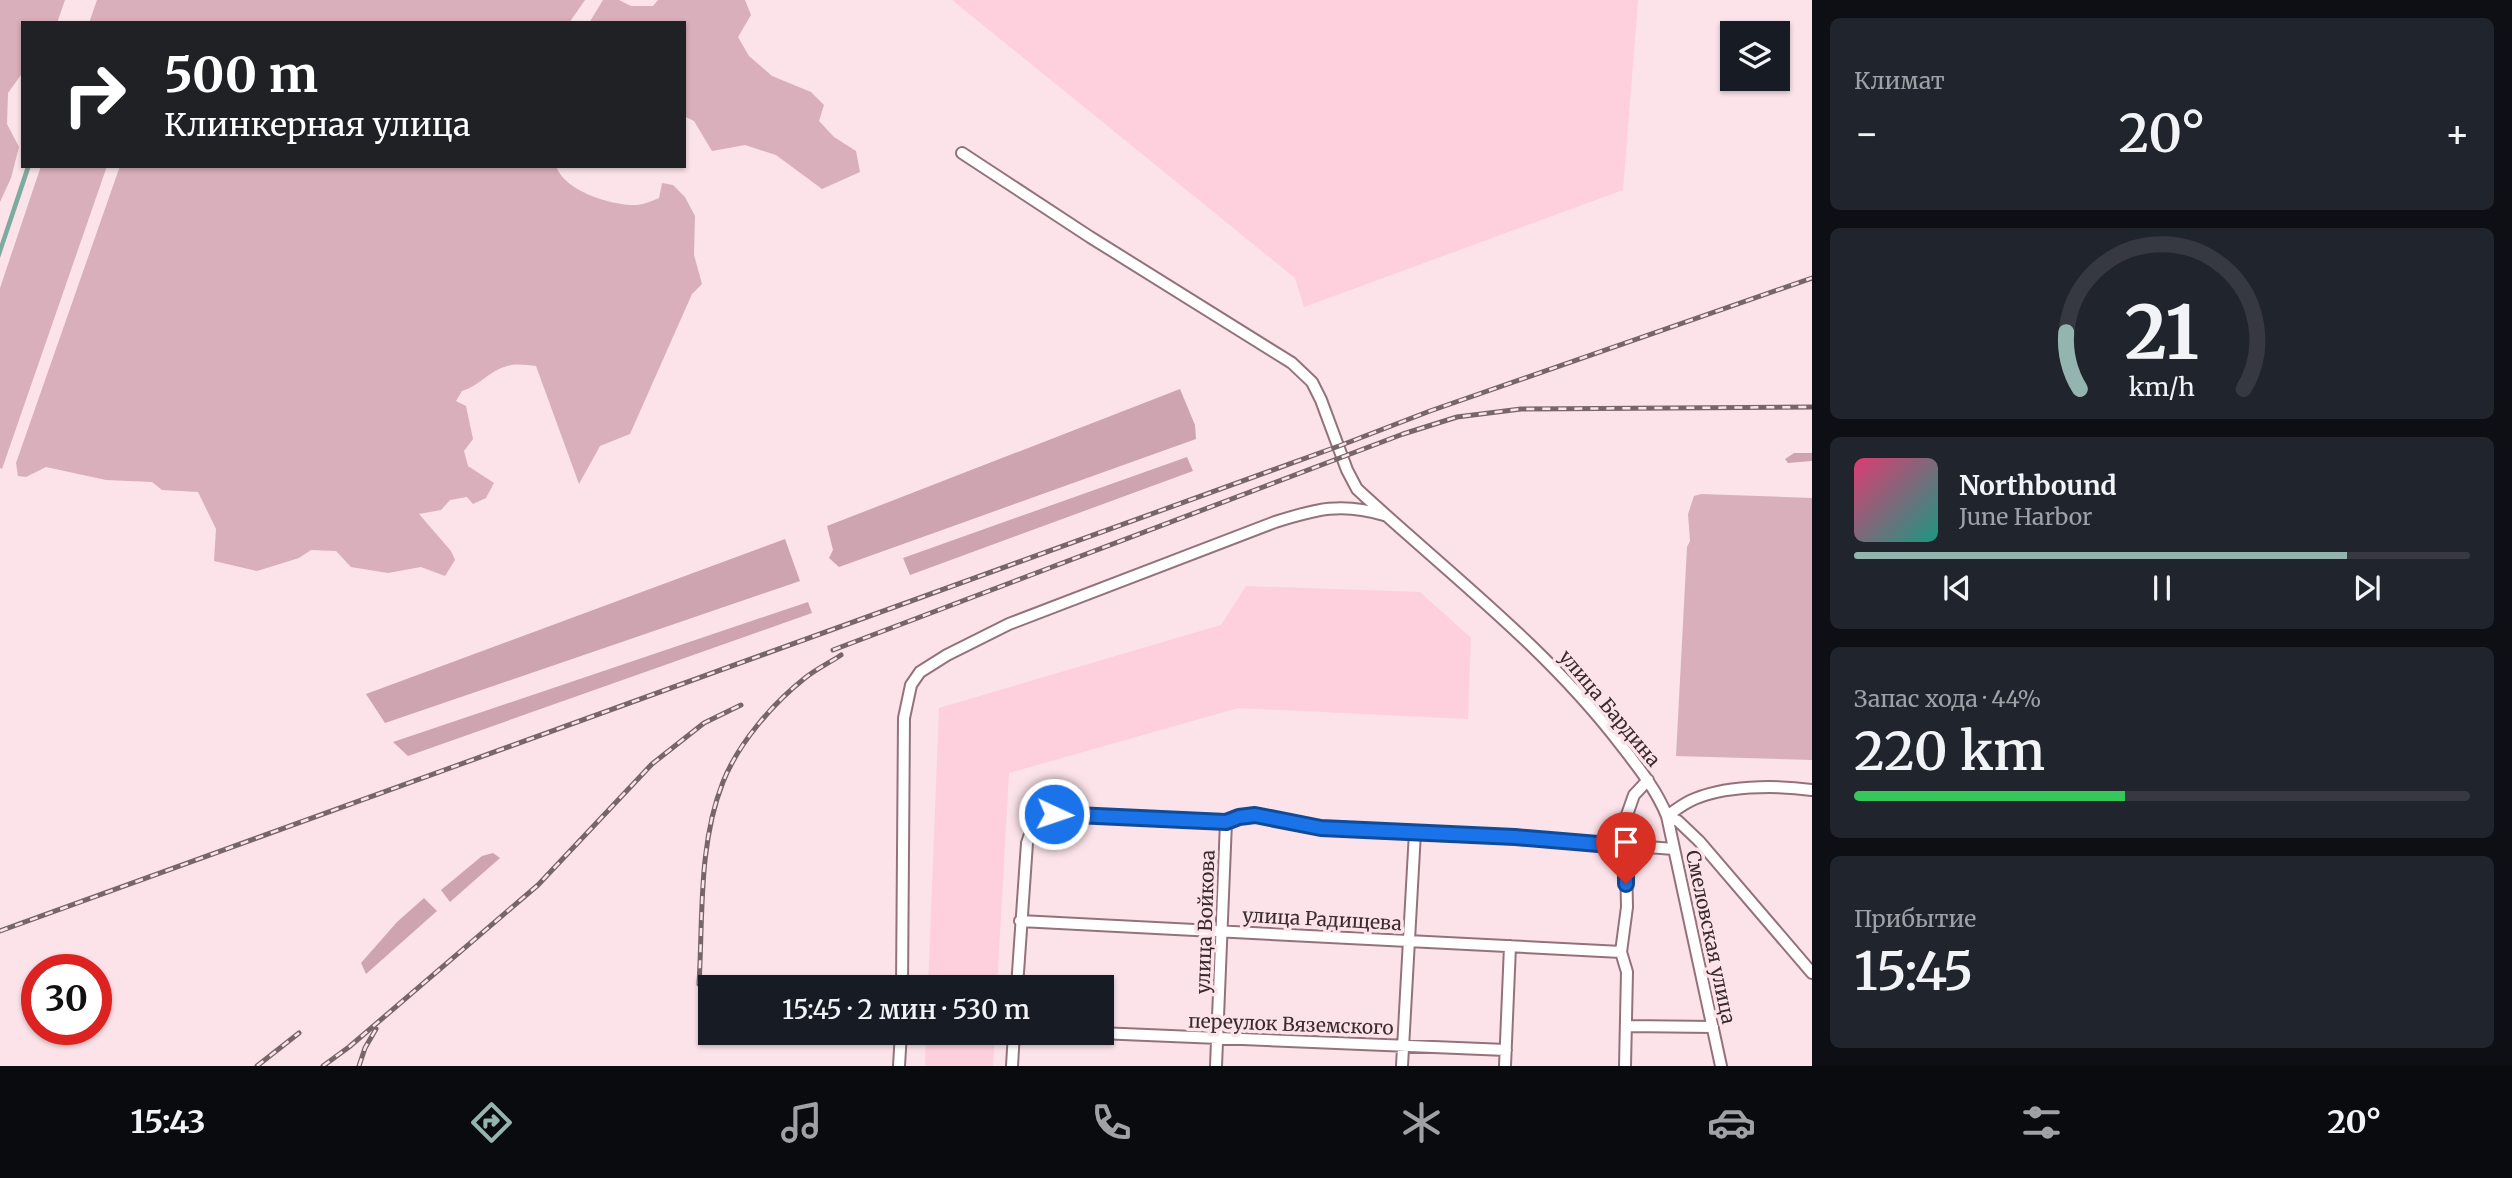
<!DOCTYPE html>
<html lang="ru">
<head>
<meta charset="utf-8">
<style>
  body { margin:0; font-family:Merriweather,serif; background:#20242c; color:#f1f3f6; height:100vh; display:flex; flex-direction:column; font-size:26px; white-space:nowrap }
  * { box-sizing:border-box; margin:0 }
  p { font-size:23px; color:#9ea1a6 }
  .icon { flex:none; width:38px; height:38px; fill:none; stroke:currentColor; stroke-width:2; stroke-linecap:round; stroke-linejoin:round }
  .map { position:relative; flex:1; overflow:hidden }
  .sheet { display:flex; flex-direction:column; gap:18px; padding:18px; background:#0d0f14; width:700px }
  .sheet>* { flex:none }
  .guide { position:absolute; left:21px; top:21px; width:665px; height:147px; border-radius:0px; box-shadow:0 2px 5px #0004; background:#202124; color:#fff; overflow:hidden }
  .fabs { position:absolute; left:1720px; top:21px; display:grid; gap:14px }
  .fabs a { display:grid; place-items:center; width:70px; height:70px; border-radius:0px; background:#171b24; box-shadow:0 2px 5px #0004; font-size:35px }
  .speed { position:absolute; left:21px; top:954px; display:flex; gap:14px; font-size:35px; font-weight:700; text-align:center }
  .speed>* { display:grid; place-content:center; width:91px; height:91px; border-radius:50%; background:#171b24; box-shadow:0 2px 5px #0004; line-height:1 }
  .speed .limit { border:10px solid #d22; background:#fff; color:#111 }
  .pin { position:absolute; display:grid; place-items:center; width:60px; height:60px; color:#fff; margin:-72px -30px; border-radius:50% 50% 50% 0; rotate:-45deg; box-shadow:0 0 7px #0007 }
  .pin .icon { rotate:45deg }
  .me { position:absolute; width:77px; margin:-38px; rotate:93deg; stroke-linejoin:round; filter:drop-shadow(0 0 5px #0008) }
  .turn { display:flex; align-items:center; gap:24px; height:147px; padding:0 28px; font-size:32px }
  .turn .icon { width:91px; height:91px; stroke-width:2.5 }
  .turn b { display:block; font-size:49px; line-height:60px }
  .big { font-size:52px; font-weight:600; line-height:1.1 }
  .sheet .widget { flex:1; display:flex; flex-direction:column; justify-content:center; gap:10px; min-width:0; padding:0 24px; border-radius:10px; background:#20242c }
  .sheet .dial { align-items:center; gap:0 }
  .dial svg { height:182px; overflow:visible; fill:none; stroke:#363941; stroke-width:7; stroke-linecap:round; text-anchor:middle }
  .dial text { fill:#f1f3f6; stroke:none }
  .song { display:flex; align-items:center; gap:21px }
  .cover { width:84px; height:84px; border-radius:10px; background:linear-gradient(135deg,hsl(340 70% 55%),hsl(170 70% 35%)) }
  .played { height:7px; border-radius:4px; background:linear-gradient(90deg,#94b4af 80%,#363941 80%) }
  .keys { display:flex; justify-content:space-around; direction:ltr }
  .heat { display:flex; justify-content:space-between; align-items:center; font-size:38px; direction:ltr }
  .charge { height:10px; border-radius:5px; background:linear-gradient(90deg,#34c759 44%,#363941 0) }
  .trip { position:absolute; left:698px; top:975px; width:416px; height:70px; border-radius:0px; background:#171b24; box-shadow:0 2px 5px #0004; font-weight:600; line-height:70px; text-align:center }
  .tabs { display:flex; height:112px; justify-content:space-around; align-items:center; background:#090b0e; color:#9ea1a6 }
  .tabs .icon { width:49px; height:49px }
  .tabs .active { color:#94b4af }
  .tabs b { font-size:32px; color:#f1f3f6 }
  main { display:flex; flex:1; min-height:0 }
  .map>svg:first-child { display:block }
</style>
</head>
<body>
<main>
<div class="map">
<svg width="1812" height="1066" viewBox="0 0 1812 1066">
  <rect width="100%" height="100%" fill="#fbe3e9"/>
  <path fill="#fecfdd" d="M952,0H1638L1623,190L1304,307L1295,278Z
    M1246,586L1420,592L1471,638L1468,719L1238,708L1009,773L997,987H928L939,708L1221,625Z
    M926,1033H995L993,1066H925Z"/>
  <path fill="#d8afbb" d="M0,0H65L57,23H23V72L8,93L7,124L19,147L11,178L0,202Z
    M97,0H585L569,23H89Z
    M603,0H619L631,6H653L658,0H745L751,15L738,37L749,56L772,76L811,92L824,105L819,121L834,137L856,151L860,172L822,189L776,155L745,145L712,151L694,121L684,116V23H589Z
    M41,166H107L2,469L0,468V288Z
    M120,166H556C565,192 613,206 637,205C645,204 652,201 659,198L662,183L673,185L685,197L695,216L694,255L702,284L692,294L630,434L600,446L579,484L536,366C527,365 515,363 507,366C489,371 479,386 462,391L456,401L466,406L473,439L464,451L468,466L494,483L486,498L473,504L467,497L450,500L441,510L419,514L451,551L455,560L445,576L421,567L388,573L351,567L336,551L311,550L299,558L257,571L214,561L216,529L198,492L162,490L152,482L106,480L46,467L26,477L18,476L16,463Z
    M1701,494L1812,498V760L1676,756L1687,547L1690,541L1688,514L1694,496Z"/>
  <path fill="#cea4b1" d="M1180,389L1195,425L1196,439L839,567L829,558L833,550L827,526Z
    M1794,453H1812V461L1788,463L1785,459Z
    M1187,457L1193,471L910,575L903,558Z
    M785,539L800,581L385,723L366,694Z
    M808,602L812,613L408,756L393,742Z
    M493,853L500,858L450,902L441,890L482,856Z
    M424,898L437,911L366,974L361,963L397,922Z"/>
  <path fill="#7eab9f" d="M26,166H31L0,258V244Z"/>
  <g fill="none" stroke-linecap="round" stroke-linejoin="round">
    <g stroke="#94727c" stroke-width="14">
      <path id="minor" d="M962,153L1090,237L1292,363L1312,382L1321,400L1347,470L1357,489C1447,572 1546,647 1621,745C1638,767 1656,789 1667,816L1721,1066
        M1667,816L1678,821L1699,841L1812,973
        M1667,816C1674,811 1682,805 1690,801C1723,785 1776,785 1812,790
        M1020,921L1621,952
        M902,987L904,718L911,685L920,672L947,655L1009,624L1275,522C1316,509 1342,502 1384,515
        M1017,987L1027,843C1032,827 1037,817 1054,814L1226,822L1239,817L1255,815L1321,828L1515,837L1674,849
        M1627,1026L1713,1027
        M1075,1032L1506,1050
        M899,1066L901,1032
        M1012,1066L1014,1032
        M1216,1066L1226,822
        M1402,1066L1415,832
        M1505,1066L1510,946
        M1625,1066L1627,972L1621,952L1627,907L1626,861L1622,846L1623,826L1634,795L1648,780"/>
    </g>
    <use href="#minor" stroke="#fff" stroke-width="10"/>
    <g stroke="#766569" stroke-width="5">
      <path id="rail" d="M833,650L1403,434L1457,417L1521,409L1812,407
        M0,931L1339,446L1430,411L1812,278
        M699,984C703,918 698,845 723,782C738,744 772,704 805,678C816,669 829,663 841,655
        M257,1066L299,1033
        M323,1066L349,1047L538,885L652,764L704,723L741,705
        M359,1066L365,1048L376,1029"/>
    </g>
    <use href="#rail" stroke="#fbe3e9" stroke-width="2.5" stroke-dasharray="8" stroke-linecap="butt"/>
  </g>
  <g fill="none" stroke-linecap="round" stroke-linejoin="round">
    <g stroke="#114b97" stroke-width="18">
      <path id="route" d="M1054,814L1226,822L1239,817L1255,815L1321,828L1515,837L1622,846L1626,860V884"/>
    </g>
    <use href="#route" stroke="#1a73e8" stroke-width="12"/>
  </g>
  <g text-anchor="middle" stroke-width="7" stroke-linejoin="round" paint-order="stroke">
    <g font-size="19" fill="#392b2f" stroke="#fbe3e9">
      <text transform="translate(1610 708) rotate(50)" y="7">улица Бардина</text>
      <text transform="translate(1322 919) rotate(3)" y="7">улица Радищева</text>
      <text transform="translate(1205 922) rotate(-88)" y="7">улица Войкова</text>
      <text transform="translate(1711 937) rotate(78)" y="7">Смеловская улица</text>
      <text transform="translate(1291 1024) rotate(2)" y="7">переулок Вяземского</text>
    </g>
  </g>
</svg>
<div class="fabs">
<a><svg class="icon" aria-label="layers" viewBox="0 0 24 24"><path d="M12 4l9 5-9 5-9-5zM3 14l9 5 9-5"/></svg></a>
</div>
<div class="speed"><div class="limit">30</div></div>
<div class="pin" style="left:1626px;top:884px;background:#d93025"><svg class="icon" aria-label="arrive" viewBox="0 0 24 24"><path d="M6 21V4h12l-3 4 3 4H6"/></svg></div>
<svg class="me" style="left:1054px;top:814px" viewBox="-20 -20 40 40"><circle r="17" fill="#1a73e8" stroke="#fff" stroke-width="3"/><path d="M0-11L8 9 0 5-8 9z" fill="#fff"/></svg>
<div class="trip">15:45 · 2 мин · 530 m</div>
<div class="guide">
<div class="turn"><svg class="icon" aria-label="right" viewBox="0 0 24 24"><path d="M7 20v-9h11M14 6l5 5-5 5"/></svg><div><b>500 m</b>Клинкерная улица</div></div>
</div>
</div>
<section class="sheet">
<div class="widget"><p>Климат</p>
<div class="heat"><a>−</a><b class="big">20°</b><a>+</a></div>
</div>
<div class="widget dial"><svg viewBox="0 0 100 80">
<path d="M14 69A42 42 0 1 1 86 69"/>
<path d="M14 69A42 42 0 0 1 8 44" stroke="#94b4af"/>
<text x="50" y="56" font-size="32" font-weight="700">21</text>
<text x="50" y="72" font-size="11">km/h</text>
</svg></div>
<div class="widget">
<div class="song"><i class="cover"></i><div><b>Northbound</b><p>June Harbor</p></div></div>
<div class="played"></div>
<div class="keys"><svg class="icon" aria-label="previous" viewBox="0 0 24 24"><path d="M18 5L8 12l10 7zM5 5v14"/></svg><svg class="icon" aria-label="pause" viewBox="0 0 24 24"><path d="M8 5v14M16 5v14"/></svg><svg class="icon" aria-label="next" viewBox="0 0 24 24"><path d="M6 5l10 7-10 7zM19 5v14"/></svg></div>
</div>
<div class="widget"><p>Запас хода · 44%</p><b class="big">220 km</b><div class="charge"></div></div>
<div class="widget"><p>Прибытие</p><b class="big">15:45</b></div>
</section>
</main>
<nav class="tabs">
<b>15:43</b>
<svg class="icon active" aria-label="directions" viewBox="0 0 24 24"><path d="M12 3l9 9-9 9-9-9zM9 14v-3h6M13 9l2 2-2 2"/></svg>
<svg class="icon" aria-label="music" viewBox="0 0 24 24"><path d="M9 18V5l10-2v13"/><circle cx="6" cy="18" r="3"/><circle cx="16" cy="16" r="3"/></svg>
<svg class="icon" aria-label="phone" viewBox="0 0 24 24"><path d="M5 4h4l2 5-3 2q2 4 5 5l2-3 5 2v4C11 20 4 13 5 4z"/></svg>
<svg class="icon" aria-label="climate" viewBox="0 0 24 24"><path d="M12 3v18M4 7l16 10M4 17L20 7"/></svg>
<svg class="icon" aria-label="car" viewBox="0 0 24 24"><path d="M5 17H2v-5l4-1 3-4h7l3 4 3 1v5h-3M9 17h6M6 11h13"/><circle cx="7" cy="17" r="2"/><circle cx="17" cy="17" r="2"/></svg>
<svg class="icon" aria-label="filters" viewBox="0 0 24 24"><path d="M4 7h16M4 17h16"/><circle cx="9" cy="7" r="2"/><circle cx="15" cy="17" r="2"/></svg>
<b>20°</b>
</nav>
</body>
</html>
